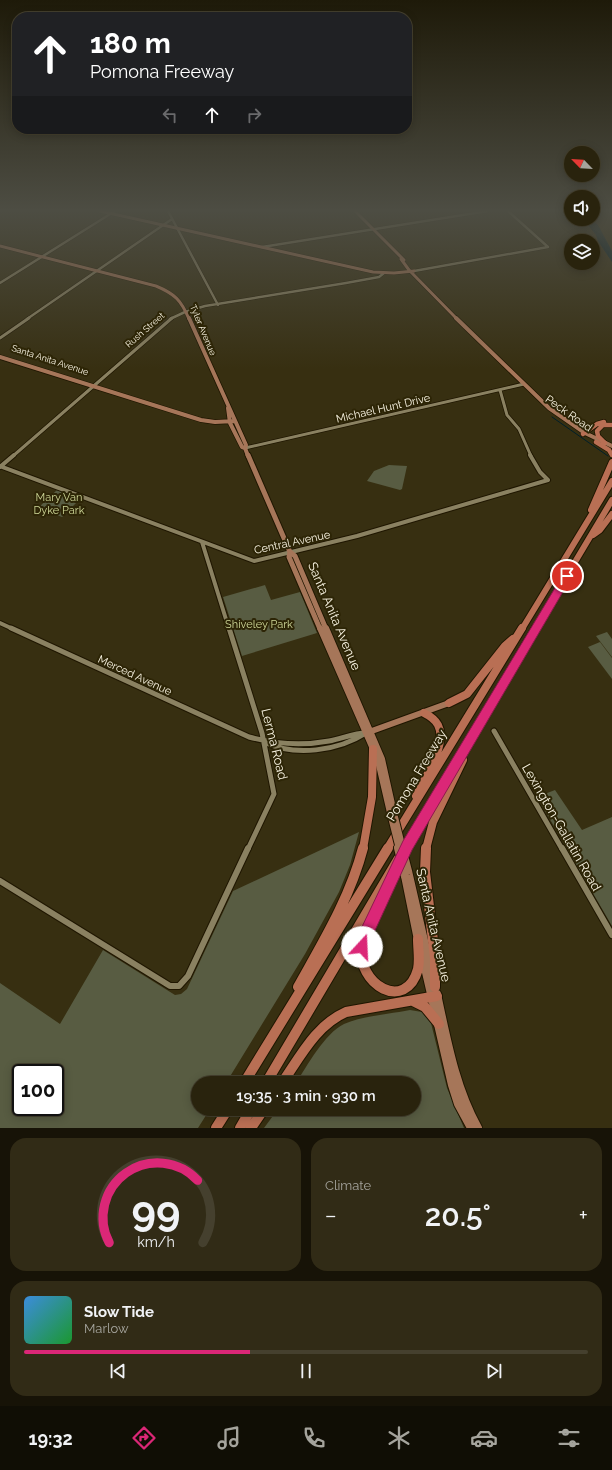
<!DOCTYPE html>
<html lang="en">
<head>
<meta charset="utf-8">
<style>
  body { margin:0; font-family:Raleway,sans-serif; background:#312b16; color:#f1f3f6; height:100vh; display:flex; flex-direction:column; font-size:15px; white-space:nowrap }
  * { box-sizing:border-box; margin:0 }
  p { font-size:13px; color:#a5a49d }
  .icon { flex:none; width:22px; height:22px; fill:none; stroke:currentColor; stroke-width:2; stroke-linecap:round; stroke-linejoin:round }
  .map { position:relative; height:1128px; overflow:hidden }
  .side { display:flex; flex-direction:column; gap:10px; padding:10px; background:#171307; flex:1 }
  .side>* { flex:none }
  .top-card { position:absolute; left:12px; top:12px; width:400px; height:122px; border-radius:16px; box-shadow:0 2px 10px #0003,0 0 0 1px #45402e; background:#202124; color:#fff; overflow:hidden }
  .needle { width:26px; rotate:295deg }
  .controls { position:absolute; left:564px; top:146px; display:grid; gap:8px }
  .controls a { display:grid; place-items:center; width:36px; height:36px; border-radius:50%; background:#29230d; box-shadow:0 2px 10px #0003,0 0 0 1px #45402e; font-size:20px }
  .speed { position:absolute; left:12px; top:1064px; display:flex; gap:8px; font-size:20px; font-weight:700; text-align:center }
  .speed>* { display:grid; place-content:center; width:52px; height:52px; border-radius:50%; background:#29230d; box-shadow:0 2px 10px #0003,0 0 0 1px #45402e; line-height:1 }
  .speed .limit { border:2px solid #111; border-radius:6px; background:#fff; color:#111 }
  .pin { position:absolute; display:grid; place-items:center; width:34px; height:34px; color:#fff; margin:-17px; border:2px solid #fff; border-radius:50%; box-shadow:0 1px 4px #0007 }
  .me { position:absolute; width:44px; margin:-22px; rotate:20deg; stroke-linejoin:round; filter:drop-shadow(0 0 3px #0008) }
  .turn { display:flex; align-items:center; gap:14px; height:84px; padding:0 12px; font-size:18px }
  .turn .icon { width:52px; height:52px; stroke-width:2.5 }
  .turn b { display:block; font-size:28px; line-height:34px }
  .lanes { display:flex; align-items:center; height:38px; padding:0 12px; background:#0003; justify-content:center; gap:20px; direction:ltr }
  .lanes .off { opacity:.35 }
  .big { font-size:30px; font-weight:600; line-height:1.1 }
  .side .card { flex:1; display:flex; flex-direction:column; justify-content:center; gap:6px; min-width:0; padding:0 14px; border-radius:16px; background:#312b16 }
  .side .dial { align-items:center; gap:0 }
  .dial svg { height:104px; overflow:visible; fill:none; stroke:#45402e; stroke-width:7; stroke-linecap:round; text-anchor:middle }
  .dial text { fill:#f1f3f6; stroke:none }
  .song { display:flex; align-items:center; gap:12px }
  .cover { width:48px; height:48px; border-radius:6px; background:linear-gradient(135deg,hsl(210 70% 55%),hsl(130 70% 35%)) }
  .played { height:4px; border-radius:2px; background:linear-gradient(90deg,#db2777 40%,#45402e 40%) }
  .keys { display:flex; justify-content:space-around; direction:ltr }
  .heat { display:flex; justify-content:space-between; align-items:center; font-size:22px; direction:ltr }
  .side .tiles { flex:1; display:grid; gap:10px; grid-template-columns:1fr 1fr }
  .card:last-child { grid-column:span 2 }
  .trip { position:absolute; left:191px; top:1076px; width:230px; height:40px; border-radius:20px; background:#29230d; box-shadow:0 2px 10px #0003,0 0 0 1px #45402e; font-weight:600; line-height:40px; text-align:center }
  .tabs { display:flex; height:64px; justify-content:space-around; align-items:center; background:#100e05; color:#a5a49d }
  .tabs .icon { width:28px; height:28px }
  .tabs .active { color:#db2777 }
  .tabs b { font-size:18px; color:#f1f3f6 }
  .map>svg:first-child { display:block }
</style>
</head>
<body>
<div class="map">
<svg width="612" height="1128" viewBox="0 0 612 1128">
  <rect width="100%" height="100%" fill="#372f11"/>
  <path fill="#585c42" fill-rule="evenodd" d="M389,465L407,466L402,489L400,490L367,481L374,471Z
    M57,490L81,498L62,517L38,508Z
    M265,585L271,600L300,592L317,633L242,656L223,597Z
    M607,632L612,639V657L596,636Z
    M600,642L612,658V679L588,647Z
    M555,790L582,830L612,817V926L537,797Z
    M359,832L350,865L339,892L305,954L226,1083H198V1109H210L198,1128H0V983L60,1024L103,950L175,995L181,994L187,989L233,891ZM21,1073H55V1107H21Z
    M410,1010L422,1012L431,1023L447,1088L464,1128H264L278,1109H414V1083H296C307,1066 325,1033 344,1024C362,1016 390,1014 410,1010Z"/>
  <path fill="#001f29" d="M583,219H590L598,225L612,251V262L598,241L596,235Z"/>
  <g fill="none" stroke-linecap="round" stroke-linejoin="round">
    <path stroke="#001f29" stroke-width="1" d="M552,417L608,456"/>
    <g stroke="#1f1600" stroke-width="3.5">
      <path id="minor-far4" d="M168,211L218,305
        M508,211L548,247
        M262,247L488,211
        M414,271L548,247
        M0,283L115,211
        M27,319L172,219
        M170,319L185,312L205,306L346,283L379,277L384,273"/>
    </g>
    <g stroke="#1f1600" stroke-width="4.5">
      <path id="minor-far3" d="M0,338L29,318
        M500,390L507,415L519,429L531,456
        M245,448L524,384
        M13,456L172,318"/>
    </g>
    <g stroke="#1f1600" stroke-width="6">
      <path id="minor-far2" d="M530,455L540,472L548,480
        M0,466L254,561L357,536L548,480
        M0,467L14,455
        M202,542L229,629
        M0,623L13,629"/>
    </g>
    <g stroke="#1f1600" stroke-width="7">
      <path id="minor-far1" d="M11,628L249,737C275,744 302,746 329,741C341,739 354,733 366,733
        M229,628L262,733L274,794L248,849
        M494,731L562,849
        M264,742C295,757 338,751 366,733"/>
    </g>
    <g stroke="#1f1600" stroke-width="8">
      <path id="minor" d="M562,848L612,935
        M0,881L170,986H179L188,976L248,848"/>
    </g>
    <g stroke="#1f1600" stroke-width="4">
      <path id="major-far4" d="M100,211L373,272L394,273L414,271
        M355,211L404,260
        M0,246L156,286C175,294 181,300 189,319
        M401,259L409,270L457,319"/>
    </g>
    <g stroke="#1f1600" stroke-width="5.5">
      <path id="major-far3" d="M189,318L246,445L245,448L248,456
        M456,318L549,408L585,433L612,446
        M0,357L201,420L215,422L235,421
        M228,408L230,423L242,447L245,448"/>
    </g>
    <g stroke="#1f1600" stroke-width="7">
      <path id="major-far2" d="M248,455L290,552L289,557L320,629
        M290,552L295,556L326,629"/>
    </g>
    <g stroke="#1f1600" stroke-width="8">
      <path id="major-far1" d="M320,628L373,749L379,765L391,817
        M326,628L382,759L394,813
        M369,732L449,703"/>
    </g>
    <g stroke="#1f1600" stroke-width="10">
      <path id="major" d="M408,871L431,971
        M405,876L418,940
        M422,955L452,1085L458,1104L471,1128
        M437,994C447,1040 455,1086 478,1128"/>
    </g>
    <g stroke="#1f1600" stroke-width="6">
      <path id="highway-far3" d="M583,434L597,424L604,422
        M596,442L609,450L612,455
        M605,443L598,436L597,431L603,425H612"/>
    </g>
    <g stroke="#1f1600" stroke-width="8">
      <path id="highway-far2" d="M591,510L612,462
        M593,535L600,530L612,514
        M522,629L612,481
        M535,629L612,500"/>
    </g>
    <g stroke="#1f1600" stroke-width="10">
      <path id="highway-far1" d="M449,703L467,694L505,646L513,639
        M416,796C424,779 448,744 438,725C435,719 430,716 424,713
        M363,849L372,797L373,749
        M387,849L522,628
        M405,849L536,628
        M426,849L433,822L463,760"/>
    </g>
    <g stroke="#1f1600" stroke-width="12">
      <path id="highway" d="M426,848L425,872L435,958V987
        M393,876C382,898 366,921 362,946C356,985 406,1013 418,969C420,960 418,949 418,939
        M298,987C323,942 350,898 363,848
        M413,1001L425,1007L439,1024
        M244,1083L388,848
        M266,1083L405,848
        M282,1083C300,1057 316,1025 346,1012L437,996
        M216,1128L228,1109
        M240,1128L251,1109
        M251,1128L264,1109"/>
    </g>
    <use href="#minor-far4" stroke="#8a8161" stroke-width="2.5"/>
    <use href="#minor-far3" stroke="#8a8161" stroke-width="3"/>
    <use href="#minor-far2" stroke="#8a8161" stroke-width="4"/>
    <use href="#minor-far1" stroke="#8a8161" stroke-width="5"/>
    <use href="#minor" stroke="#8a8161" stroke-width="6"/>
    <use href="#major-far4" stroke="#a67659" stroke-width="3"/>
    <use href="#major-far3" stroke="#a67659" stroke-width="4"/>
    <use href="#major-far2" stroke="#a67659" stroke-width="5"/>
    <use href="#major-far1" stroke="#a67659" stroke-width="6"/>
    <use href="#major" stroke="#a67659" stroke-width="8"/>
    <use href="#highway-far3" stroke="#b96f54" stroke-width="4.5"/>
    <use href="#highway-far2" stroke="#b96f54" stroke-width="6"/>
    <use href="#highway-far1" stroke="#b96f54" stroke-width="8"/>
    <use href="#highway" stroke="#b96f54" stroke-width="10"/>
    <g stroke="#1f1600" stroke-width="8" stroke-linecap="butt">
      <path id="major-bridge-far1" d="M394,813L403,849
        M391,817L399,849"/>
    </g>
    <g stroke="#1f1600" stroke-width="10" stroke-linecap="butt">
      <path id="major-bridge" d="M398,848L405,876
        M402,848L408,871"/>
    </g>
    <use href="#major-bridge-far1" stroke="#a67659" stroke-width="6"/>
    <use href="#major-bridge" stroke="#a67659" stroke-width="8"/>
  </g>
  <linearGradient id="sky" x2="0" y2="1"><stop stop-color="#1e1a09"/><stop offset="0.57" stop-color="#4d4d43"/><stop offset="1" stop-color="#4d4d43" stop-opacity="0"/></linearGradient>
  <rect width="612" height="369" fill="url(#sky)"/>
  <path fill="#db2777" stroke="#8e194d" d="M567,572L571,573L572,576L571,578L412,850L371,939L367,952L362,954L357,952L355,947L359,933L403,841L564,573Z"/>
  <g text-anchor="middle" stroke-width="4" stroke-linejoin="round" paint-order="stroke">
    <g font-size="9" fill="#f9f4e3" stroke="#2d2506">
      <text transform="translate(145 330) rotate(-41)" y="3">Rush Street</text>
      <text transform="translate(203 330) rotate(67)" y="3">Tyler Avenue</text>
      <text transform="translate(50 360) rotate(18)" y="3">Santa Anita Avenue</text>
    </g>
    <g font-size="11" fill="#f9f4e3" stroke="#2d2506">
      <text transform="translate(383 408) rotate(-13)" y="4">Michael Hunt Drive</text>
      <text transform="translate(569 413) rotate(35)" y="4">Peck Road</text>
      <text transform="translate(292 542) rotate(-12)" y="4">Central Avenue</text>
      <text transform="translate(135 675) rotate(25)" y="4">Merced Avenue</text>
    </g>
    <g font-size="11" fill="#ced798" stroke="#2d2506">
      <text x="59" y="501">Mary Van<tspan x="59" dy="13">Dyke Park</tspan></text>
      <text x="259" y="628">Shiveley Park</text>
    </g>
    <g font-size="13" fill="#f9f4e3" stroke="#2d2506">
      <text transform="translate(335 616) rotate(67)" y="5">Santa Anita Avenue</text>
      <text transform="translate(275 744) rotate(76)" y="5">Lerma Road</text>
      <text transform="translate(416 775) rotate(-59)" y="5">Pomona Freeway</text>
      <text transform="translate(562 827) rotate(60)" y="5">Lexington-Gallatin Road</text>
      <text transform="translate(434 925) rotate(77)" y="5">Santa Anita Avenue</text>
    </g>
  </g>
</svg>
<div class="controls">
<a><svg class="needle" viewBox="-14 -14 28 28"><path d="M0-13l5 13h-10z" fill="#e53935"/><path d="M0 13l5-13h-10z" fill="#a5a49d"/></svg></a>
<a><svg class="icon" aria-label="sound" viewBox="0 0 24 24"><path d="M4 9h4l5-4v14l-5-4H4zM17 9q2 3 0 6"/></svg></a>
<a><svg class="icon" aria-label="layers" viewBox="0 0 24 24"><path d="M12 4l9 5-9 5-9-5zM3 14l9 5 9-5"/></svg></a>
</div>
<div class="speed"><div class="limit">100</div></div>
<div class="pin" style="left:567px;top:576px;background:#d93025"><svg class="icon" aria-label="arrive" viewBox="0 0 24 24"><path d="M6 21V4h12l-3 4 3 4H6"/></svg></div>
<svg class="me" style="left:362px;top:947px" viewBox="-20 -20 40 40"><circle r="19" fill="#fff"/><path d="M0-13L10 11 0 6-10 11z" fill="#db2777"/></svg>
<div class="trip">19:35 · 3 min · 930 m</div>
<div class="top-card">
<div class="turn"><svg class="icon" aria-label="ahead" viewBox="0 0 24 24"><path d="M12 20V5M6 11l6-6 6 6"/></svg><div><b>180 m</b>Pomona Freeway</div></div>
<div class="lanes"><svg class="icon off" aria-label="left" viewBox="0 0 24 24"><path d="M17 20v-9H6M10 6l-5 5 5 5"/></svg><svg class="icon" aria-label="ahead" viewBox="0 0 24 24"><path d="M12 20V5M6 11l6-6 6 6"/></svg><svg class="icon off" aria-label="right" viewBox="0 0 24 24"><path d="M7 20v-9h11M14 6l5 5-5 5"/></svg></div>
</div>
</div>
<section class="side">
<div class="tiles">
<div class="card dial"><svg viewBox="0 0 100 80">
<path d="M14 69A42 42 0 1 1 86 69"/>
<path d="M14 69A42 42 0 0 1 82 21" stroke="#db2777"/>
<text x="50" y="56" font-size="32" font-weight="700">99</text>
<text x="50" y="72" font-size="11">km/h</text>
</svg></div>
<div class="card"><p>Climate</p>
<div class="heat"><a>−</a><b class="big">20.5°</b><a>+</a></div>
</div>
<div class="card">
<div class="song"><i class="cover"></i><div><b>Slow Tide</b><p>Marlow</p></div></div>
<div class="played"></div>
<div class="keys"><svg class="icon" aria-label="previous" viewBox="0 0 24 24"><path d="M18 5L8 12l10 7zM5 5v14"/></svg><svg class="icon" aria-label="pause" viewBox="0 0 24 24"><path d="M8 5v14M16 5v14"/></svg><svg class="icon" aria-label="next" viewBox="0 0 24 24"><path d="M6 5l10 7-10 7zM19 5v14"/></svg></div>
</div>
</div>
</section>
<nav class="tabs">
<b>19:32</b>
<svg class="icon active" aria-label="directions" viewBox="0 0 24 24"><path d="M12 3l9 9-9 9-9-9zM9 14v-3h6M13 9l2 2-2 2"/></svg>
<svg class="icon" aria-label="music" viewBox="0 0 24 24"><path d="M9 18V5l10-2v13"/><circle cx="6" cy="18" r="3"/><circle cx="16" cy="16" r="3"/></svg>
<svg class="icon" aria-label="phone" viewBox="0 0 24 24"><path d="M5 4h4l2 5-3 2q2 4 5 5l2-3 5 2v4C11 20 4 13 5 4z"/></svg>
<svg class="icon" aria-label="climate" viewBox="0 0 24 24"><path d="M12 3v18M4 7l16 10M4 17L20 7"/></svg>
<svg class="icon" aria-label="car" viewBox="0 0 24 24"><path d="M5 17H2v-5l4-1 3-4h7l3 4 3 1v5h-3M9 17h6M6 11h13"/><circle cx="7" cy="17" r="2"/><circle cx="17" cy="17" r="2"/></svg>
<svg class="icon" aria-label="filters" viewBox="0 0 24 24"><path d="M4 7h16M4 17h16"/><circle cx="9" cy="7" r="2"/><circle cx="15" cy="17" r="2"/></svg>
</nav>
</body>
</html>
